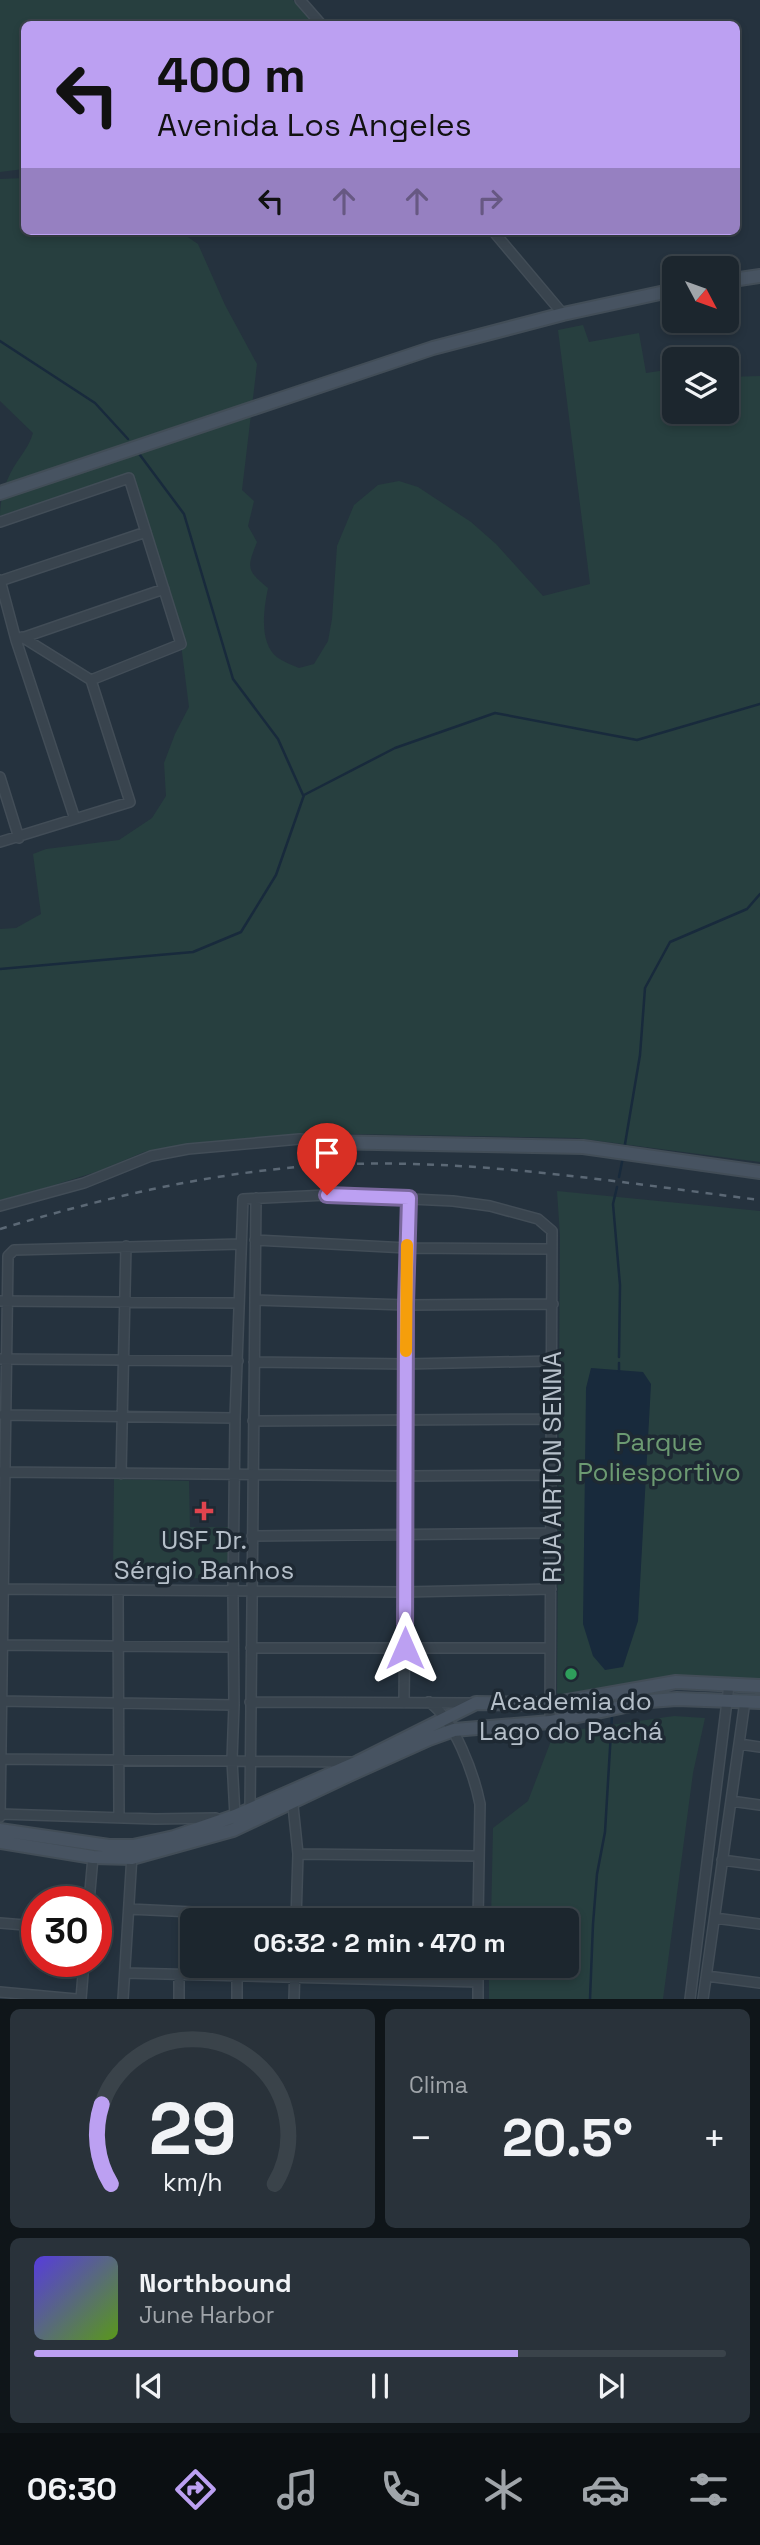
<!DOCTYPE html>
<html lang="pt">
<head>
<meta charset="utf-8">
<style>
  body { margin:0; font-family:"Space Grotesk",sans-serif; background:#29323a; color:#f1f3f6; height:100vh; display:flex; flex-direction:column; font-size:26px; white-space:nowrap }
  * { box-sizing:border-box; margin:0 }
  p { font-size:23px; color:#a0a5aa }
  .icon { flex:none; width:38px; height:38px; fill:none; stroke:currentColor; stroke-width:2; stroke-linecap:round; stroke-linejoin:round }
  .map { position:relative; height:1999px; overflow:hidden }
  .details { display:flex; flex-direction:column; gap:10px; padding:10px; background:#0f1519; flex:1 }
  .details>* { flex:none }
  .hud { position:absolute; left:21px; top:21px; width:719px; height:214px; border-radius:10px; box-shadow:0 4px 10px #0003,0 0 0 2px #3a434a; background:#bca0f2; color:#111; overflow:hidden }
  .needle { width:46px; rotate:131deg }
  .buttons { position:absolute; left:662px; top:256px; display:grid; gap:14px }
  .buttons a { display:grid; place-items:center; width:77px; height:77px; border-radius:10px; background:#1c262e; box-shadow:0 4px 10px #0003,0 0 0 2px #3a434a; font-size:35px }
  .speed { position:absolute; left:21px; top:1886px; display:flex; gap:14px; font-size:35px; font-weight:700; text-align:center }
  .speed>* { display:grid; place-content:center; width:91px; height:91px; border-radius:50%; background:#1c262e; box-shadow:0 4px 10px #0003,0 0 0 2px #3a434a; line-height:1 }
  .speed .limit { border:10px solid #d22; background:#fff; color:#111 }
  .pin { position:absolute; display:grid; place-items:center; width:60px; height:60px; color:#fff; margin:-72px -30px; border-radius:50% 50% 50% 0; rotate:-45deg; box-shadow:0 0 7px #0007 }
  .pin .icon { rotate:45deg }
  .me { position:absolute; width:77px; margin:-38px; rotate:0deg; stroke-linejoin:round; filter:drop-shadow(0 0 5px #0008) }
  .turn { display:flex; align-items:center; gap:24px; height:147px; padding:0 21px; font-size:32px }
  .turn .icon { width:91px; height:91px; stroke-width:2.5 }
  .turn b { display:block; font-size:49px; line-height:60px }
  .lanes { display:flex; align-items:center; height:66px; padding:0 21px; background:#0003; justify-content:center; gap:35px; direction:ltr }
  .lanes .off { opacity:.35 }
  .big { font-size:52px; font-weight:600; line-height:1.1 }
  .details .tile { flex:1; display:flex; flex-direction:column; justify-content:center; gap:10px; min-width:0; padding:0 24px; border-radius:10px; background:#29323a }
  .details .dial { align-items:center; gap:0 }
  .dial svg { height:182px; overflow:visible; fill:none; stroke:#3a434a; stroke-width:7; stroke-linecap:round; text-anchor:middle }
  .dial text { fill:#f1f3f6; stroke:none }
  .song { display:flex; align-items:center; gap:21px }
  .cover { width:84px; height:84px; border-radius:10px; background:linear-gradient(135deg,hsl(250 70% 55%),hsl(90 70% 35%)) }
  .played { height:7px; border-radius:4px; background:linear-gradient(90deg,#bca0f2 70%,#3a434a 70%) }
  .keys { display:flex; justify-content:space-around; direction:ltr }
  .heat { display:flex; justify-content:space-between; align-items:center; font-size:38px; direction:ltr }
  .details .tiles { flex:1; display:grid; gap:10px; grid-template-columns:1fr 1fr }
  .tile:last-child { grid-column:span 2 }
  .trip { position:absolute; left:180px; top:1908px; width:399px; height:70px; border-radius:10px; background:#1c262e; box-shadow:0 4px 10px #0003,0 0 0 2px #3a434a; font-weight:600; line-height:70px; text-align:center }
  .menu { display:flex; height:112px; justify-content:space-around; align-items:center; background:#0b0f12; color:#a0a5aa }
  .menu .icon { width:49px; height:49px }
  .menu .on { color:#bca0f2 }
  .menu b { font-size:32px; color:#f1f3f6 }
  .map>svg:first-child { display:block }
</style>
</head>
<body>
<div class="map">
<svg width="760" height="1999" viewBox="0 0 760 1999">
  <rect width="100%" height="100%" fill="#25323e"/>
  <path fill="#273f3f" d="M0,0H293L313,24H24V169L0,172Z
    M24,178V231H179L198,244L225,305L257,364L242,490L254,501L248,526L257,542C247,568 246,570 268,588C264,608 258,643 278,658C284,662 292,665 299,668L314,664L328,641L332,619L337,546L354,505L378,485L399,481L418,487L471,522L496,544L543,596L590,584L558,330L583,325L589,342L639,333L646,373L666,370L674,372V411H726V377L760,376V1162L576,1138L348,1134L298,1136L144,1152L99,1171L0,1202V929L16,928L41,914L33,854L46,849L119,840L152,818L166,796L164,763L175,734L189,707L181,644L129,478L121,476L0,516C0,497 6,478 17,462C24,451 29,446 33,433L0,401V179Z
    M557,1191L760,1211V1680L560,1696L557,1693L560,1236Z
    M114,1479L189,1481L190,1527H230L226,1579L113,1576Z
    M674,1716L705,1718L693,1773L663,1999H489V1965H567V1920H491L493,1828L528,1801L554,1733Z"/>
  <path fill="#182a3c" d="M591,1368L643,1372L651,1384L638,1621L623,1667L605,1670L593,1656L583,1624L586,1388Z"/>
  <g fill="none" stroke-linecap="round" stroke-linejoin="round">
    <path stroke="#182a3c" stroke-width="2.5" d="M0,341L95,403L128,439
      M140,455L184,514L233,679L278,739L303,795
      M0,969L193,952L241,932L276,875L304,795L395,748L495,713L637,740L760,704
      M624,1150L640,1055L645,988L670,942L747,909L760,894
      M619,1177L623,1157
      M617,1187L613,1204L620,1285L619,1357
      M619,1371V1363
      M590,1999L593,1924L597,1874L605,1832L612,1715"/>
    <g stroke="#424d57" stroke-width="12">
      <path id="street" d="M300,0L321,24
        M493,231L563,314
        M0,522L129,478L181,644L91,680
        M0,580L16,640L75,819
        M0,581L146,532
        M22,637L91,680
        M16,640L164,589
        M0,777L19,838
        M0,842L130,802L91,680
        M0,1206L84,1183L151,1156L188,1149L300,1139L323,1142
        M255,1240L407,1248L552,1249
        M255,1300L406,1305L553,1304
        M0,1301L238,1303
        M0,1359L238,1361
        M254,1362L406,1364L551,1361
        M3,1415L235,1418
        M253,1421L551,1419
        M1,1472L406,1476L552,1475
        M121,1474L126,1246
        M252,1536L552,1533
        M0,1589L405,1592L551,1589
        M118,1590L119,1818
        M0,1645L233,1647
        M251,1648H550
        M0,1701L234,1705
        M250,1702L475,1703
        M429,1702C454,1719 474,1774 480,1804L478,1920
        M404,1703L409,1198
        M739,1744L760,1747
        M0,1759L353,1762
        M292,1796L298,1854L296,1920
        M731,1801L760,1805
        M250,1809L256,1198
        M1,1814L155,1819L216,1818
        M0,1817L8,1256L14,1250L241,1244
        M230,1817L235,1816L232,1760L234,1705L233,1591L235,1418L243,1199L327,1195L453,1201L490,1206L538,1219L552,1231L550,1722
        M298,1854L479,1856
        M722,1860L760,1865
        M89,1902L93,1857
        M129,1909L296,1917L455,1920
        M715,1918L760,1924
        M0,1923L37,1926
        M125,1973L478,1982
        M707,1976L760,1983
        M0,1992L76,1999
        M81,1999L84,1962
        M123,1999L132,1855
        M179,1999V1975
        M237,1999V1976
        M294,1999L295,1965
        M478,1999V1965
        M690,1999L729,1685
        M703,1999L745,1701"/>
    </g>
    <g stroke="#424d57" stroke-width="16">
      <path id="secondary" d="M726,281L760,276
        M0,493L433,348L563,314L674,290
        M323,1142L583,1147L760,1172
        M0,1830L109,1846H133L174,1837L235,1816L358,1762L476,1703L551,1704L676,1682L760,1686
        M0,1842L93,1857L132,1858L233,1830L349,1775L429,1739L454,1730L550,1722L649,1701L677,1699L760,1702"/>
    </g>
    <use href="#street" stroke="#39444e" stroke-width="9"/>
    <use href="#secondary" stroke="#475361" stroke-width="12"/>
    <path stroke="#5b6875" stroke-width="2.5" stroke-dasharray="7 7" stroke-linecap="butt" d="M0,1229C113,1195 229,1168 348,1164C486,1160 624,1183 760,1200"/>
  </g>
  <g fill="none" stroke-linecap="round" stroke-linejoin="round">
    <g stroke="#7a689d" stroke-width="18">
      <path id="route" d="M327,1195L409,1198L406,1304L405,1648"/>
    </g>
    <use href="#route" stroke="#bca0f2" stroke-width="12"/>
    <path stroke="#f59e0b" stroke-width="12" d="M406,1351L407,1245"/>
  </g>
  <path fill="#e0444e" stroke="#1e2933" stroke-width="2.5" d="M200.5 1500.5h7v7h7v7h-7v7h-7v-7h-7v-7h7z"/>
  <circle fill="#2e9e5b" stroke="#1e2933" stroke-width="2.5" cx="571" cy="1674" r="7"/>
  <g text-anchor="middle" stroke-width="7" stroke-linejoin="round" paint-order="stroke">
    <g font-size="26" fill="#6c9a72" stroke="#1e2933">
      <text x="659" y="1451">Parque<tspan x="659" dy="30">Poliesportivo</tspan></text>
    </g>
    <g font-size="26" fill="#b5bfc9" stroke="#1e2933">
      <text transform="translate(552 1467) rotate(-90)" y="9">RUA AIRTON SENNA</text>
    </g>
    <g font-size="26" fill="#b5bfc9" stroke="#1e2933">
      <text x="204" y="1549">USF Dr.<tspan x="204" dy="30">Sérgio Banhos</tspan></text>
      <text x="571" y="1710">Academia do<tspan x="571" dy="30">Lago do Pachá</tspan></text>
    </g>
  </g>
</svg>
<div class="buttons">
<a><svg class="needle" viewBox="-14 -14 28 28"><path d="M0-13l5 13h-10z" fill="#e53935"/><path d="M0 13l5-13h-10z" fill="#a0a5aa"/></svg></a>
<a><svg class="icon" aria-label="layers" viewBox="0 0 24 24"><path d="M12 4l9 5-9 5-9-5zM3 14l9 5 9-5"/></svg></a>
</div>
<div class="speed"><div class="limit">30</div></div>
<div class="pin" style="left:327px;top:1195px;background:#d93025"><svg class="icon" aria-label="arrive" viewBox="0 0 24 24"><path d="M6 21V4h12l-3 4 3 4H6"/></svg></div>
<svg class="me" style="left:405px;top:1648px" viewBox="-20 -20 40 40"><path d="M0-17L14 15 0 8-14 15z" fill="#bca0f2" stroke="#fff" stroke-width="4"/></svg>
<div class="trip">06:32 · 2 min · 470 m</div>
<div class="hud">
<div class="turn"><svg class="icon" aria-label="left" viewBox="0 0 24 24"><path d="M17 20v-9H6M10 6l-5 5 5 5"/></svg><div><b>400 m</b>Avenida Los Angeles</div></div>
<div class="lanes"><svg class="icon" aria-label="left" viewBox="0 0 24 24"><path d="M17 20v-9H6M10 6l-5 5 5 5"/></svg><svg class="icon off" aria-label="ahead" viewBox="0 0 24 24"><path d="M12 20V5M6 11l6-6 6 6"/></svg><svg class="icon off" aria-label="ahead" viewBox="0 0 24 24"><path d="M12 20V5M6 11l6-6 6 6"/></svg><svg class="icon off" aria-label="right" viewBox="0 0 24 24"><path d="M7 20v-9h11M14 6l5 5-5 5"/></svg></div>
</div>
</div>
<section class="details">
<div class="tiles">
<div class="tile dial"><svg viewBox="0 0 100 80">
<path d="M14 69A42 42 0 1 1 86 69"/>
<path d="M14 69A42 42 0 0 1 10 34" stroke="#bca0f2"/>
<text x="50" y="56" font-size="32" font-weight="700">29</text>
<text x="50" y="72" font-size="11">km/h</text>
</svg></div>
<div class="tile"><p>Clima</p>
<div class="heat"><a>−</a><b class="big">20.5°</b><a>+</a></div>
</div>
<div class="tile">
<div class="song"><i class="cover"></i><div><b>Northbound</b><p>June Harbor</p></div></div>
<div class="played"></div>
<div class="keys"><svg class="icon" aria-label="previous" viewBox="0 0 24 24"><path d="M18 5L8 12l10 7zM5 5v14"/></svg><svg class="icon" aria-label="pause" viewBox="0 0 24 24"><path d="M8 5v14M16 5v14"/></svg><svg class="icon" aria-label="next" viewBox="0 0 24 24"><path d="M6 5l10 7-10 7zM19 5v14"/></svg></div>
</div>
</div>
</section>
<nav class="menu">
<b>06:30</b>
<svg class="icon on" aria-label="directions" viewBox="0 0 24 24"><path d="M12 3l9 9-9 9-9-9zM9 14v-3h6M13 9l2 2-2 2"/></svg>
<svg class="icon" aria-label="music" viewBox="0 0 24 24"><path d="M9 18V5l10-2v13"/><circle cx="6" cy="18" r="3"/><circle cx="16" cy="16" r="3"/></svg>
<svg class="icon" aria-label="phone" viewBox="0 0 24 24"><path d="M5 4h4l2 5-3 2q2 4 5 5l2-3 5 2v4C11 20 4 13 5 4z"/></svg>
<svg class="icon" aria-label="climate" viewBox="0 0 24 24"><path d="M12 3v18M4 7l16 10M4 17L20 7"/></svg>
<svg class="icon" aria-label="car" viewBox="0 0 24 24"><path d="M5 17H2v-5l4-1 3-4h7l3 4 3 1v5h-3M9 17h6M6 11h13"/><circle cx="7" cy="17" r="2"/><circle cx="17" cy="17" r="2"/></svg>
<svg class="icon" aria-label="filters" viewBox="0 0 24 24"><path d="M4 7h16M4 17h16"/><circle cx="9" cy="7" r="2"/><circle cx="15" cy="17" r="2"/></svg>
</nav>
</body>
</html>
